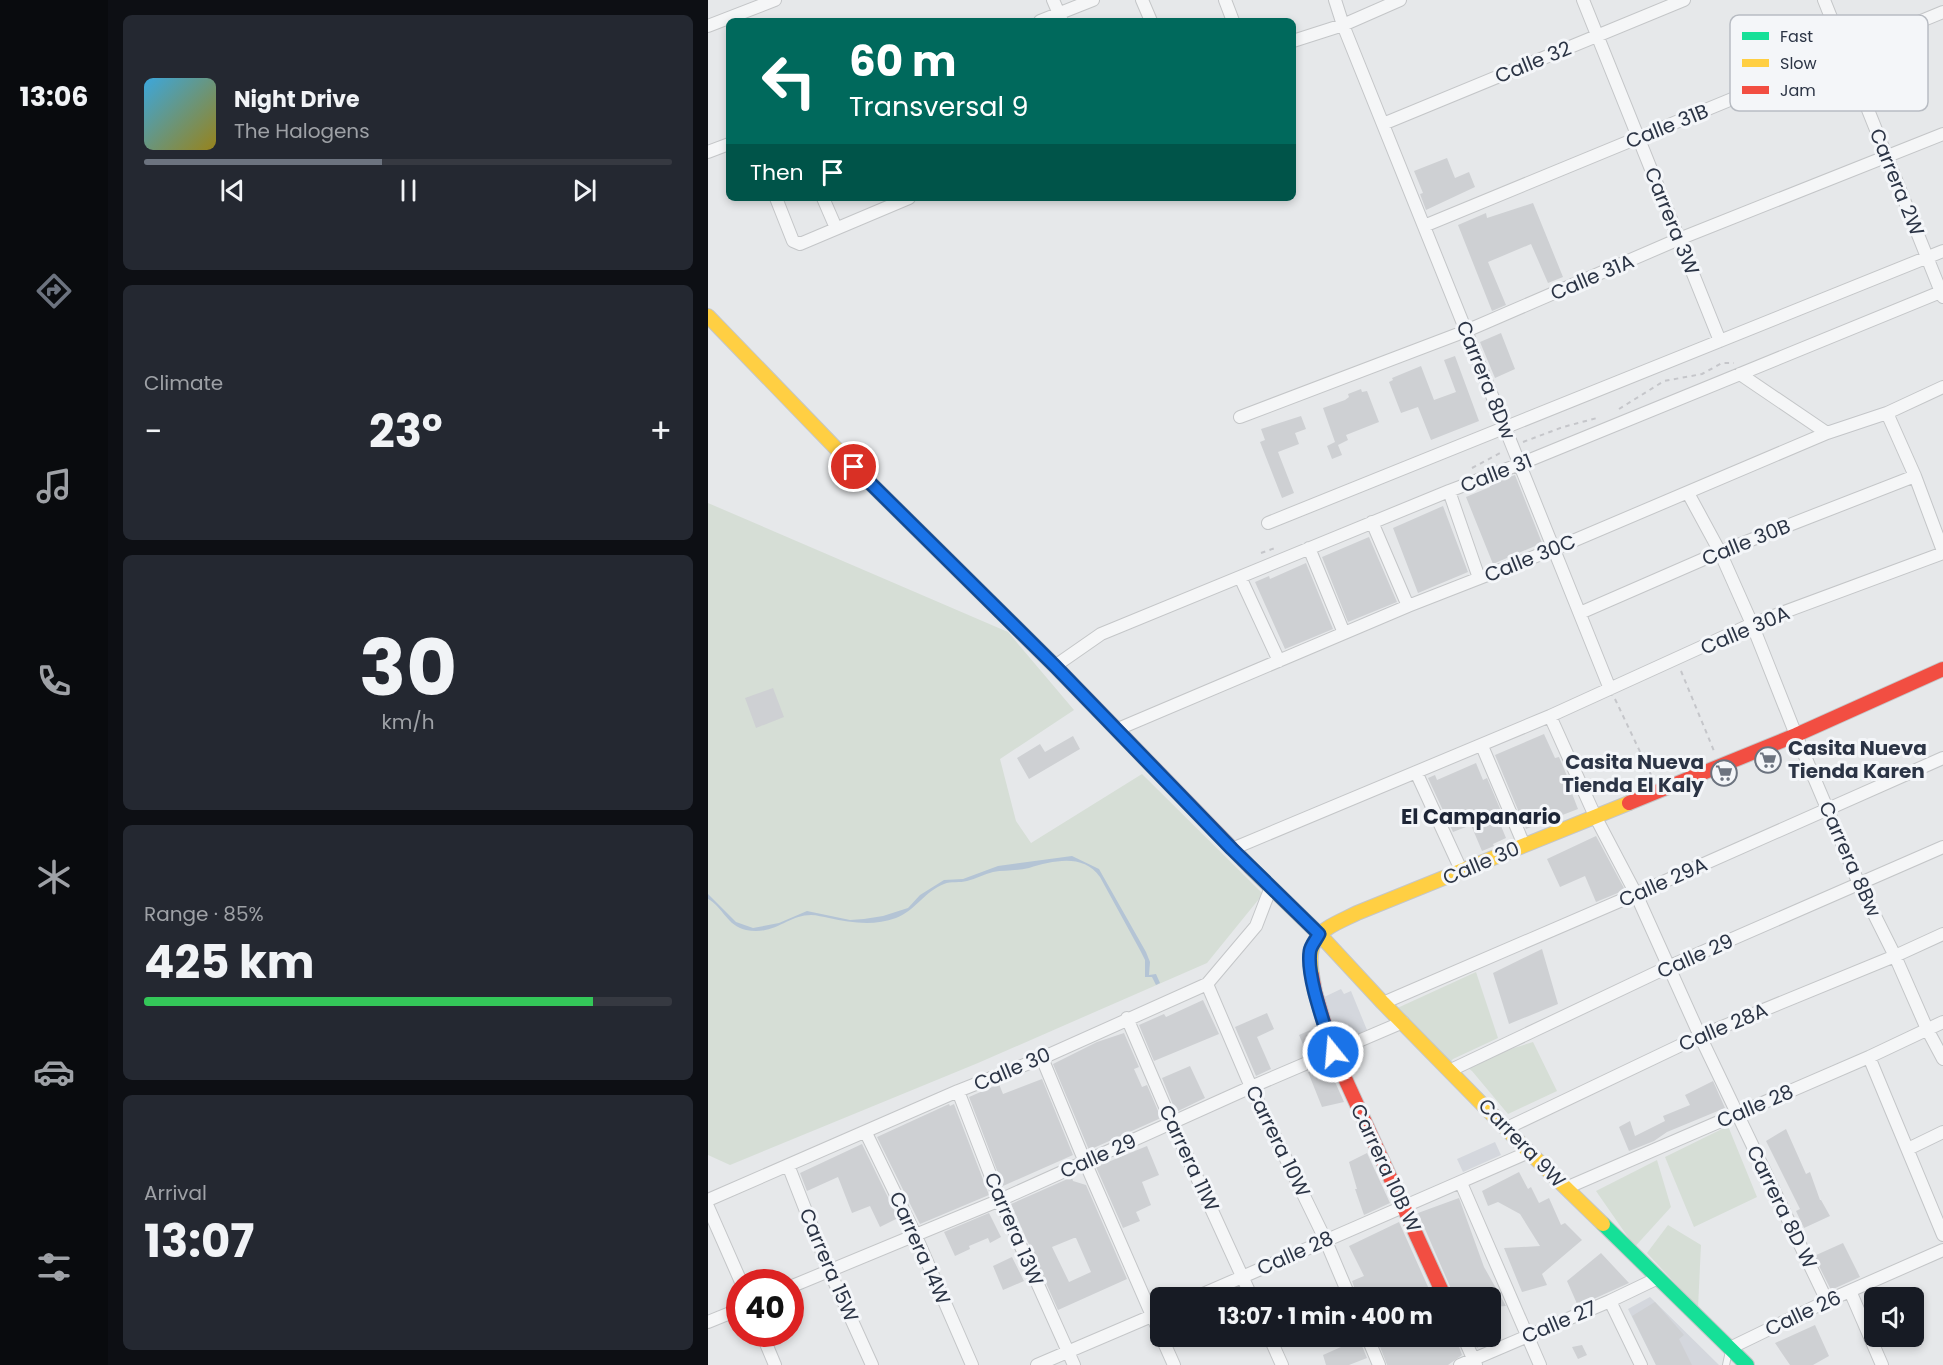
<!DOCTYPE html>
<html lang="en">
<head>
<meta charset="utf-8">
<style>
  body { margin:0; font-family:Poppins,sans-serif; background:#242831; color:#f1f3f6; height:100vh; display:flex; flex-direction:column; font-size:22px; white-space:nowrap }
  * { box-sizing:border-box; margin:0 }
  p { font-size:20px; color:#9ea1a6 }
  .icon { flex:none; width:33px; height:33px; fill:none; stroke:currentColor; stroke-width:2; stroke-linecap:round; stroke-linejoin:round }
  .map { position:relative; flex:1; overflow:hidden }
  .sheet { display:flex; flex-direction:column; gap:15px; padding:15px; background:#0d0f14; width:600px }
  .sheet>* { flex:none }
  .top-card { position:absolute; left:18px; top:18px; width:570px; height:183px; border-radius:9px; box-shadow:0 3px 9px #0003; background:#00695c; color:#fff; overflow:hidden }
  .tools { position:absolute; left:1156px; top:1287px; display:grid; gap:12px }
  .tools a { display:grid; place-items:center; width:60px; height:60px; border-radius:9px; background:#171b24; box-shadow:0 3px 9px #0003; font-size:30px }
  .speed { position:absolute; left:18px; top:1269px; display:flex; gap:12px; font-size:30px; font-weight:700; text-align:center }
  .speed>* { display:grid; place-content:center; width:78px; height:78px; border-radius:50%; background:#171b24; box-shadow:0 3px 9px #0003; line-height:1 }
  .speed .limit { border:9px solid #d22; background:#fff; color:#111 }
  .pin { position:absolute; display:grid; place-items:center; width:51px; height:51px; color:#fff; margin:-26px; border:3px solid #fff; border-radius:50%; box-shadow:0 2px 6px #0007 }
  .me { position:absolute; width:66px; margin:-33px; rotate:343deg; stroke-linejoin:round; filter:drop-shadow(0 0 4px #0008) }
  .turn { display:flex; align-items:center; gap:21px; height:126px; padding:0 24px; font-size:27px }
  .turn .icon { width:78px; height:78px; stroke-width:2.5 }
  .turn b { display:block; font-size:42px; line-height:51px }
  .then { display:flex; align-items:center; height:57px; padding:0 24px; background:#0003; gap:12px; font-size:22px }
  .big { font-size:45px; font-weight:700; line-height:1.1 }
  .sheet .card { flex:1; display:flex; flex-direction:column; justify-content:center; gap:9px; min-width:0; padding:0 21px; border-radius:9px; background:#242831 }
  .sheet .dial { align-items:center; gap:0 }
  .dial b { font-size:78px; line-height:1 }
  .song { display:flex; align-items:center; gap:18px }
  .cover { width:72px; height:72px; border-radius:9px; background:linear-gradient(135deg,hsl(200 70% 55%),hsl(50 70% 35%)) }
  .played { height:6px; border-radius:3px; background:linear-gradient(90deg,#6c737f 45%,#363941 45%) }
  .keys { display:flex; justify-content:space-around; direction:ltr }
  .heat { display:flex; justify-content:space-between; align-items:center; font-size:33px; direction:ltr }
  .charge { height:9px; border-radius:4px; background:linear-gradient(90deg,#34c759 85%,#363941 0) }
  .trip { position:absolute; left:442px; top:1287px; width:351px; height:60px; border-radius:9px; background:#171b24; box-shadow:0 3px 9px #0003; font-weight:700; line-height:60px; text-align:center }
  main { display:flex; flex:1; min-height:0 }
  .dock { display:flex; flex-direction:column; width:108px; justify-content:space-around; align-items:center; background:#090b0e; color:#9ea1a6 }
  .dock .icon { width:42px; height:42px }
  .dock .selected { color:#6c737f }
  .dock b { font-size:27px; color:#f1f3f6 }
  .map>svg:first-child { display:block }
</style>
</head>
<body>
<main>
<nav class="dock">
<b>13:06</b>
<svg class="icon selected" aria-label="directions" viewBox="0 0 24 24"><path d="M12 3l9 9-9 9-9-9zM9 14v-3h6M13 9l2 2-2 2"/></svg>
<svg class="icon" aria-label="music" viewBox="0 0 24 24"><path d="M9 18V5l10-2v13"/><circle cx="6" cy="18" r="3"/><circle cx="16" cy="16" r="3"/></svg>
<svg class="icon" aria-label="phone" viewBox="0 0 24 24"><path d="M5 4h4l2 5-3 2q2 4 5 5l2-3 5 2v4C11 20 4 13 5 4z"/></svg>
<svg class="icon" aria-label="climate" viewBox="0 0 24 24"><path d="M12 3v18M4 7l16 10M4 17L20 7"/></svg>
<svg class="icon" aria-label="car" viewBox="0 0 24 24"><path d="M5 17H2v-5l4-1 3-4h7l3 4 3 1v5h-3M9 17h6M6 11h13"/><circle cx="7" cy="17" r="2"/><circle cx="17" cy="17" r="2"/></svg>
<svg class="icon" aria-label="filters" viewBox="0 0 24 24"><path d="M4 7h16M4 17h16"/><circle cx="9" cy="7" r="2"/><circle cx="15" cy="17" r="2"/></svg>
</nav>
<section class="sheet">
<div class="card">
<div class="song"><i class="cover"></i><div><b>Night Drive</b><p>The Halogens</p></div></div>
<div class="played"></div>
<div class="keys"><svg class="icon" aria-label="previous" viewBox="0 0 24 24"><path d="M18 5L8 12l10 7zM5 5v14"/></svg><svg class="icon" aria-label="pause" viewBox="0 0 24 24"><path d="M8 5v14M16 5v14"/></svg><svg class="icon" aria-label="next" viewBox="0 0 24 24"><path d="M6 5l10 7-10 7zM19 5v14"/></svg></div>
</div>
<div class="card"><p>Climate</p>
<div class="heat"><a>−</a><b class="big">23°</b><a>+</a></div>
</div>
<div class="card dial"><b>30</b><p>km/h</p></div>
<div class="card"><p>Range · 85%</p><b class="big">425 km</b><div class="charge"></div></div>
<div class="card"><p>Arrival</p><b class="big">13:07</b></div>
</section>
<div class="map">
<svg width="1235" height="1365" viewBox="0 0 1235 1365">
  <rect width="100%" height="100%" fill="#e6e8ea"/>
  <path fill="#d4d7dd" d="M633,989L636,994L643,991L659,1030L629,1043L612,999Z
    M787,1142L793,1155L755,1172L749,1159Z
    M942,1297L1011,1365H948L920,1309Z"/>
  <path fill="#d6ded6" d="M0,503L300,632L366,710L292,759L308,821L323,843L434,774L555,894L499,963L270,1063L22,1165L0,1155Z
    M768,972L790,1038L745,1059L740,1065L685,1010Z
    M825,1042L849,1091L800,1114L764,1071L755,1064Z
    M1020,1126L1049,1197L986,1227L957,1157Z
    M949,1160L963,1207L923,1251L922,1240L888,1191Z
    M960,1225L993,1245L990,1308L939,1253Z"/>
  <path fill="#b4c4d5" d="M364,856L391,869L438,952L442,962L441,975L448,974L452,983L448,985L444,977H437V960L433,952L392,877C375,853 345,861 321,868C309,871 297,870 285,872C276,874 268,879 259,881C252,883 243,881 236,884C217,891 207,911 188,918C166,926 144,923 121,918C115,917 109,915 103,915C80,915 66,936 38,930C19,926 15,907 0,899V894L28,922L45,928L71,923L99,911L142,920L156,919L175,916L200,908L212,895L236,880L255,879L290,866Z"/>
  <path fill="#ced0d3" fill-rule="evenodd" d="M739,158L747,178L761,172L767,187L718,210L712,194L715,193L706,171Z
    M825,203L855,277L840,283L823,244L780,262L798,305L784,311L750,225L778,213L779,218Z
    M793,333L807,369L787,378L772,342Z
    M747,356L771,421L723,440L710,407L693,413L681,382L685,380L684,378L713,366L726,400L748,392L736,360Z
    M653,389L654,392L659,391L671,422L638,435L640,440L630,445L634,455L624,459L619,446L627,442L615,408L637,400L641,397L640,394Z
    M593,416L598,429L587,433L591,444L570,452L586,493L574,498L552,442L557,440L553,429Z
    M807,475L834,543L785,564L758,497L782,487L781,485Z
    M735,506L760,572L710,593L685,528Z
    M661,537L689,602L640,622L614,557Z
    M598,563L625,629L577,649L547,582L561,576L562,579Z
    M65,688L76,717L48,728L37,698Z
    M836,734L847,758L851,757L865,790L863,791L870,809L818,829L787,755Z
    M365,736L372,749L321,779L309,758L332,744L337,752Z
    M768,763L775,780L779,778L793,811L788,814L798,838L785,844L786,846L774,851L763,825L745,832L720,778L727,775L729,780Z
    M888,836L917,890L888,902L877,876L852,887L839,859Z
    M834,949L850,1004L801,1024L785,973Z
    M495,1000L511,1034L446,1061L431,1025L456,1014L458,1017Z
    M559,1013L566,1029L549,1037L563,1069L548,1076L527,1027Z
    M607,1028L613,1048L599,1054L591,1035Z
    M416,1033L431,1067L426,1069L434,1087L439,1085L453,1118L381,1150L345,1064L389,1042Z
    M619,1064L636,1102L614,1107L600,1072Z
    M482,1066L497,1098L468,1112L454,1078Z
    M334,1079L365,1155L295,1186L261,1097L291,1084L295,1094Z
    M1005,1081L1017,1108L959,1132L946,1141L921,1151L911,1127L922,1121L927,1136L957,1121L955,1116L982,1105L977,1095Z
    M241,1104L242,1106L246,1104L281,1195L212,1224L169,1137Z
    M1078,1129L1098,1174L1102,1172L1112,1200H1113L1122,1216L1096,1228L1088,1211L1092,1209L1058,1141Z
    M154,1144L190,1218L172,1227L162,1206L144,1213L130,1177L99,1191L92,1173Z
    M439,1146L451,1175L434,1182L443,1205L428,1212L432,1221L415,1228L388,1167Z
    M659,1153L682,1203L656,1215L647,1189H649L641,1162Z
    M811,1172L820,1189L823,1187L831,1203L841,1198L853,1225L857,1223L874,1240L834,1274L839,1285L814,1292L796,1248L832,1246L812,1214L790,1202L780,1206L774,1191Z
    M364,1177L365,1181L378,1185L419,1279L350,1310L303,1204ZM366,1238H368L383,1272L361,1282L344,1247Z
    M751,1198L776,1267L798,1306L783,1307V1298H747L710,1213Z
    M281,1213L293,1237L282,1243L280,1238L261,1246L262,1249L247,1256L236,1232Z
    M691,1222L725,1298H650L644,1281L656,1276L641,1246Z
    M1135,1243L1152,1277L1123,1290L1106,1256Z
    M893,1253L921,1283L870,1306L859,1281Z
    M304,1257L316,1281L295,1290L285,1266Z
    M947,1302L976,1335L971,1339L984,1365H948L924,1316Z
    M1107,1325L1121,1356L1105,1365H1082L1067,1343Z
    M668,1336H747L754,1355L740,1365H679Z
    M764,1336H785L769,1348Z
    M651,1339L659,1358L641,1365H618L615,1355Z
    M874,1345L879,1355L870,1359L864,1347Z"/>
  <g fill="none" stroke-linecap="round" stroke-linejoin="round">
    <g stroke="#c4c6c8" stroke-width="8">
      <path id="lane" d="M1018,1365L1021,1351"/>
    </g>
    <g stroke="#c4c6c8" stroke-width="14">
      <path id="street" d="M345,0L354,21
        M434,0L443,21
        M517,0L525,21
        M627,0L635,25L902,689
        M875,0L1012,341
        M1116,0L1235,297
        M332,21L385,0
        M0,26L67,0
        M585,41L635,25L692,0
        M675,124L976,0
        M0,152L21,144
        M68,198L85,241L92,244L201,198
        M115,198L128,228
        M716,226L1235,12
        M1032,374L1119,433
        M1179,413L1207,476L1235,551
        M532,417L758,331L971,239L1235,134
        M741,491L771,578
        M980,493L1012,552L1044,624L1088,735L1151,884L1187,956L1219,1029L1235,1059
        M664,522L700,606
        M560,523L1235,251
        M601,548L636,633
        M532,577L571,661
        M872,613L1012,552L1207,476
        M347,666L393,634L741,491L812,464L1235,291
        M842,716L887,816L928,894L992,1036L1119,1301
        M410,729L700,606L846,549L1119,433L1179,413L1235,387
        M774,746L816,845
        M708,772L754,872
        M524,849L842,716L1044,624L1235,553
        M499,984L543,1087L617,1239L642,1298
        M675,1003L928,894L1235,758
        M419,1018L464,1123L544,1298
        M1161,1057L1235,1235
        M334,1058L377,1162L453,1336
        M743,1070L960,967L1235,847
        M250,1091L292,1200L366,1365
        M799,1128L992,1036L1187,956L1235,934
        M158,1133L207,1234L264,1365
        M1200,1149L1235,1132
        M80,1165L121,1270L164,1365
        M753,1183L832,1365
        M858,1188L1161,1057L1235,1022
        M0,1200L250,1091L334,1058L499,984L548,926L563,887
        M0,1207L33,1282
        M82,1287L292,1200L543,1087L695,1022
        M1142,1291L1174,1365
        M486,1298L821,1152
        M902,1301L933,1365
        M0,1322L32,1309
        M54,1334L67,1365
        M453,1336L466,1365
        M561,1336L574,1365
        M659,1336L671,1365
        M755,1336L768,1365
        M1022,1348L1119,1301L1235,1250
        M329,1365L453,1312
        M752,1365L902,1301L950,1278"/>
    </g>
    <g stroke="#c4c6c8" stroke-width="16">
      <path id="fast" d="M895,1224L1039,1365"/>
    </g>
    <g stroke="#c4c6c8" stroke-width="16">
      <path id="slow" d="M0,316L146,467L346,665
        M543,868L611,934L675,1003L821,1152L895,1224
        M604,975C597,933 617,929 649,913L921,803"/>
    </g>
    <g stroke="#c4c6c8" stroke-width="16">
      <path id="jam" d="M346,665L543,868
        M921,803L1088,735L1235,669
        M604,975L607,992L625,1052L737,1298"/>
    </g>
    <path stroke="#c5c6ca" stroke-width="2" stroke-dasharray="4.5 4.5" stroke-linecap="butt" d="M911,409L956,381L994,374L1014,363H1026
      M815,442L855,427L889,418
      M764,468L794,452
      M553,553L567,548
      M973,671L1006,751
      M907,699L944,777"/>
    <use href="#lane" stroke="#f5f6f7" stroke-width="6"/>
    <use href="#street" stroke="#f5f6f7" stroke-width="12"/>
    <use href="#fast" stroke="#16e098" stroke-width="14"/>
    <use href="#slow" stroke="#ffcf43" stroke-width="14"/>
    <use href="#jam" stroke="#f24e42" stroke-width="14"/>
  </g>
  <g fill="none" stroke-linecap="round" stroke-linejoin="round">
    <g stroke="#114b97" stroke-width="15">
      <path id="route" d="M146,467L347,666L524,849L611,934C608,940 603,945 602,951C598,976 617,1026 625,1052"/>
    </g>
    <use href="#route" stroke="#1a73e8" stroke-width="10"/>
  </g>
  <defs>
    <g id="supermarket-ring" transform="scale(1.35)"><circle r="9.5" fill="#f4f6f9" stroke="#6c737f" stroke-width="1.5"/><path d="M-6-5.5h2.5l.6 2H6L4.5 2H-2.5L-4.4-4H-6ZM-1.5 3.2a1.3 1.3 0 1 0 .1 0ZM3 3.2a1.3 1.3 0 1 0 .1 0Z" fill="#6c737f"/></g>
  </defs>
  <g fill-rule="evenodd">
    <use href="#supermarket-ring" x="1060" y="760"/>
    <use href="#supermarket-ring" x="1016" y="773"/>
  </g>
  <g text-anchor="middle" stroke-width="6" stroke-linejoin="round" paint-order="stroke">
    <g font-size="20" fill="#2b3445" stroke="#f4f6f9">
      <text transform="translate(825 62) rotate(-22)" y="7">Calle 32</text>
      <text transform="translate(959 126) rotate(-22)" y="7">Calle 31B</text>
      <text transform="translate(1189 182) rotate(68)" y="7">Carrera 2W</text>
      <text transform="translate(964 221) rotate(68)" y="7">Carrera 3W</text>
      <text transform="translate(884 277) rotate(-23)" y="7">Calle 31A</text>
      <text transform="translate(778 380) rotate(68)" y="7">Carrera 8Dw</text>
      <text transform="translate(788 473) rotate(-21)" y="7">Calle 31</text>
      <text transform="translate(1038 542) rotate(-22)" y="7">Calle 30B</text>
      <text transform="translate(822 558) rotate(-22)" y="7">Calle 30C</text>
      <text transform="translate(1037 630) rotate(-23)" y="7">Calle 30A</text>
      <text transform="translate(1142 859) rotate(66)" y="7">Carrera 8Bw</text>
      <text transform="translate(773 863) rotate(-23)" y="7">Calle 30</text>
      <text transform="translate(955 882) rotate(-24)" y="7">Calle 29A</text>
      <text transform="translate(987 956) rotate(-24)" y="7">Calle 29</text>
      <text transform="translate(1015 1027) rotate(-23)" y="7">Calle 28A</text>
      <text transform="translate(304 1069) rotate(-23)" y="7">Calle 30</text>
      <text transform="translate(1047 1106) rotate(-23)" y="7">Calle 28</text>
      <text transform="translate(570 1141) rotate(64)" y="7">Carrera 10W</text>
      <text transform="translate(814 1143) rotate(46)" y="7">Carrera 9W</text>
      <text transform="translate(390 1156) rotate(-24)" y="7">Calle 29</text>
      <text transform="translate(481 1158) rotate(65)" y="7">Carrera 11W</text>
      <text transform="translate(678 1168) rotate(65)" y="7">Carrera 10B W</text>
      <text transform="translate(1074 1207) rotate(64)" y="7">Carrera 8D W</text>
      <text transform="translate(306 1229) rotate(67)" y="7">Carrera 13W</text>
      <text transform="translate(212 1248) rotate(66)" y="7">Carrera 14W</text>
      <text transform="translate(587 1253) rotate(-24)" y="7">Calle 28</text>
      <text transform="translate(121 1265) rotate(67)" y="7">Carrera 15W</text>
      <text transform="translate(1095 1313) rotate(-25)" y="7">Calle 26</text>
      <text transform="translate(851 1322) rotate(-23)" y="7">Calle 27</text>
    </g>
    <g font-size="20" font-weight="bold" fill="#2b3445" stroke="#f4f6f9" text-anchor="start">
      <text x="1080" y="755">Casita Nueva<tspan x="1080" dy="23">Tienda Karen</tspan></text>
      <text x="996" y="769" text-anchor="end">Casita Nueva<tspan x="996" dy="23">Tienda El Kaly</tspan></text>
    </g>
    <g font-size="21" font-weight="bold" fill="#1d2536" stroke="#f4f6f9">
      <text x="773" y="824">El Campanario</text>
    </g>
  </g>
  <rect x="1022" y="15" width="198" height="96" rx="9" fill="#f4f6f9" stroke="#b8bcc3" stroke-width="1.5"/>
  <rect x="1034" y="32" width="27" height="8" fill="#16e098"/>
  <rect x="1034" y="59" width="27" height="8" fill="#ffcf43"/>
  <rect x="1034" y="86" width="27" height="8" fill="#f24e42"/>
  <g font-size="16" fill="#2b3445">
    <text x="1072" y="42">Fast</text>
    <text x="1072" y="69">Slow</text>
    <text x="1072" y="96">Jam</text>
  </g>
</svg>
<div class="tools">
<a><svg class="icon" aria-label="sound" viewBox="0 0 24 24"><path d="M4 9h4l5-4v14l-5-4H4zM17 9q2 3 0 6"/></svg></a>
</div>
<div class="speed"><div class="limit">40</div></div>
<div class="pin" style="left:146px;top:467px;background:#d93025"><svg class="icon" aria-label="arrive" viewBox="0 0 24 24"><path d="M6 21V4h12l-3 4 3 4H6"/></svg></div>
<svg class="me" style="left:625px;top:1052px" viewBox="-20 -20 40 40"><circle r="17" fill="#1a73e8" stroke="#fff" stroke-width="3"/><path d="M0-11L8 9 0 5-8 9z" fill="#fff"/></svg>
<div class="trip">13:07 · 1 min · 400 m</div>
<div class="top-card">
<div class="turn"><svg class="icon" aria-label="left" viewBox="0 0 24 24"><path d="M17 20v-9H6M10 6l-5 5 5 5"/></svg><div><b>60 m</b>Transversal 9</div></div>
<div class="then">Then<svg class="icon" aria-label="arrive" viewBox="0 0 24 24"><path d="M6 21V4h12l-3 4 3 4H6"/></svg></div>
</div>
</div>
</main>
</body>
</html>
